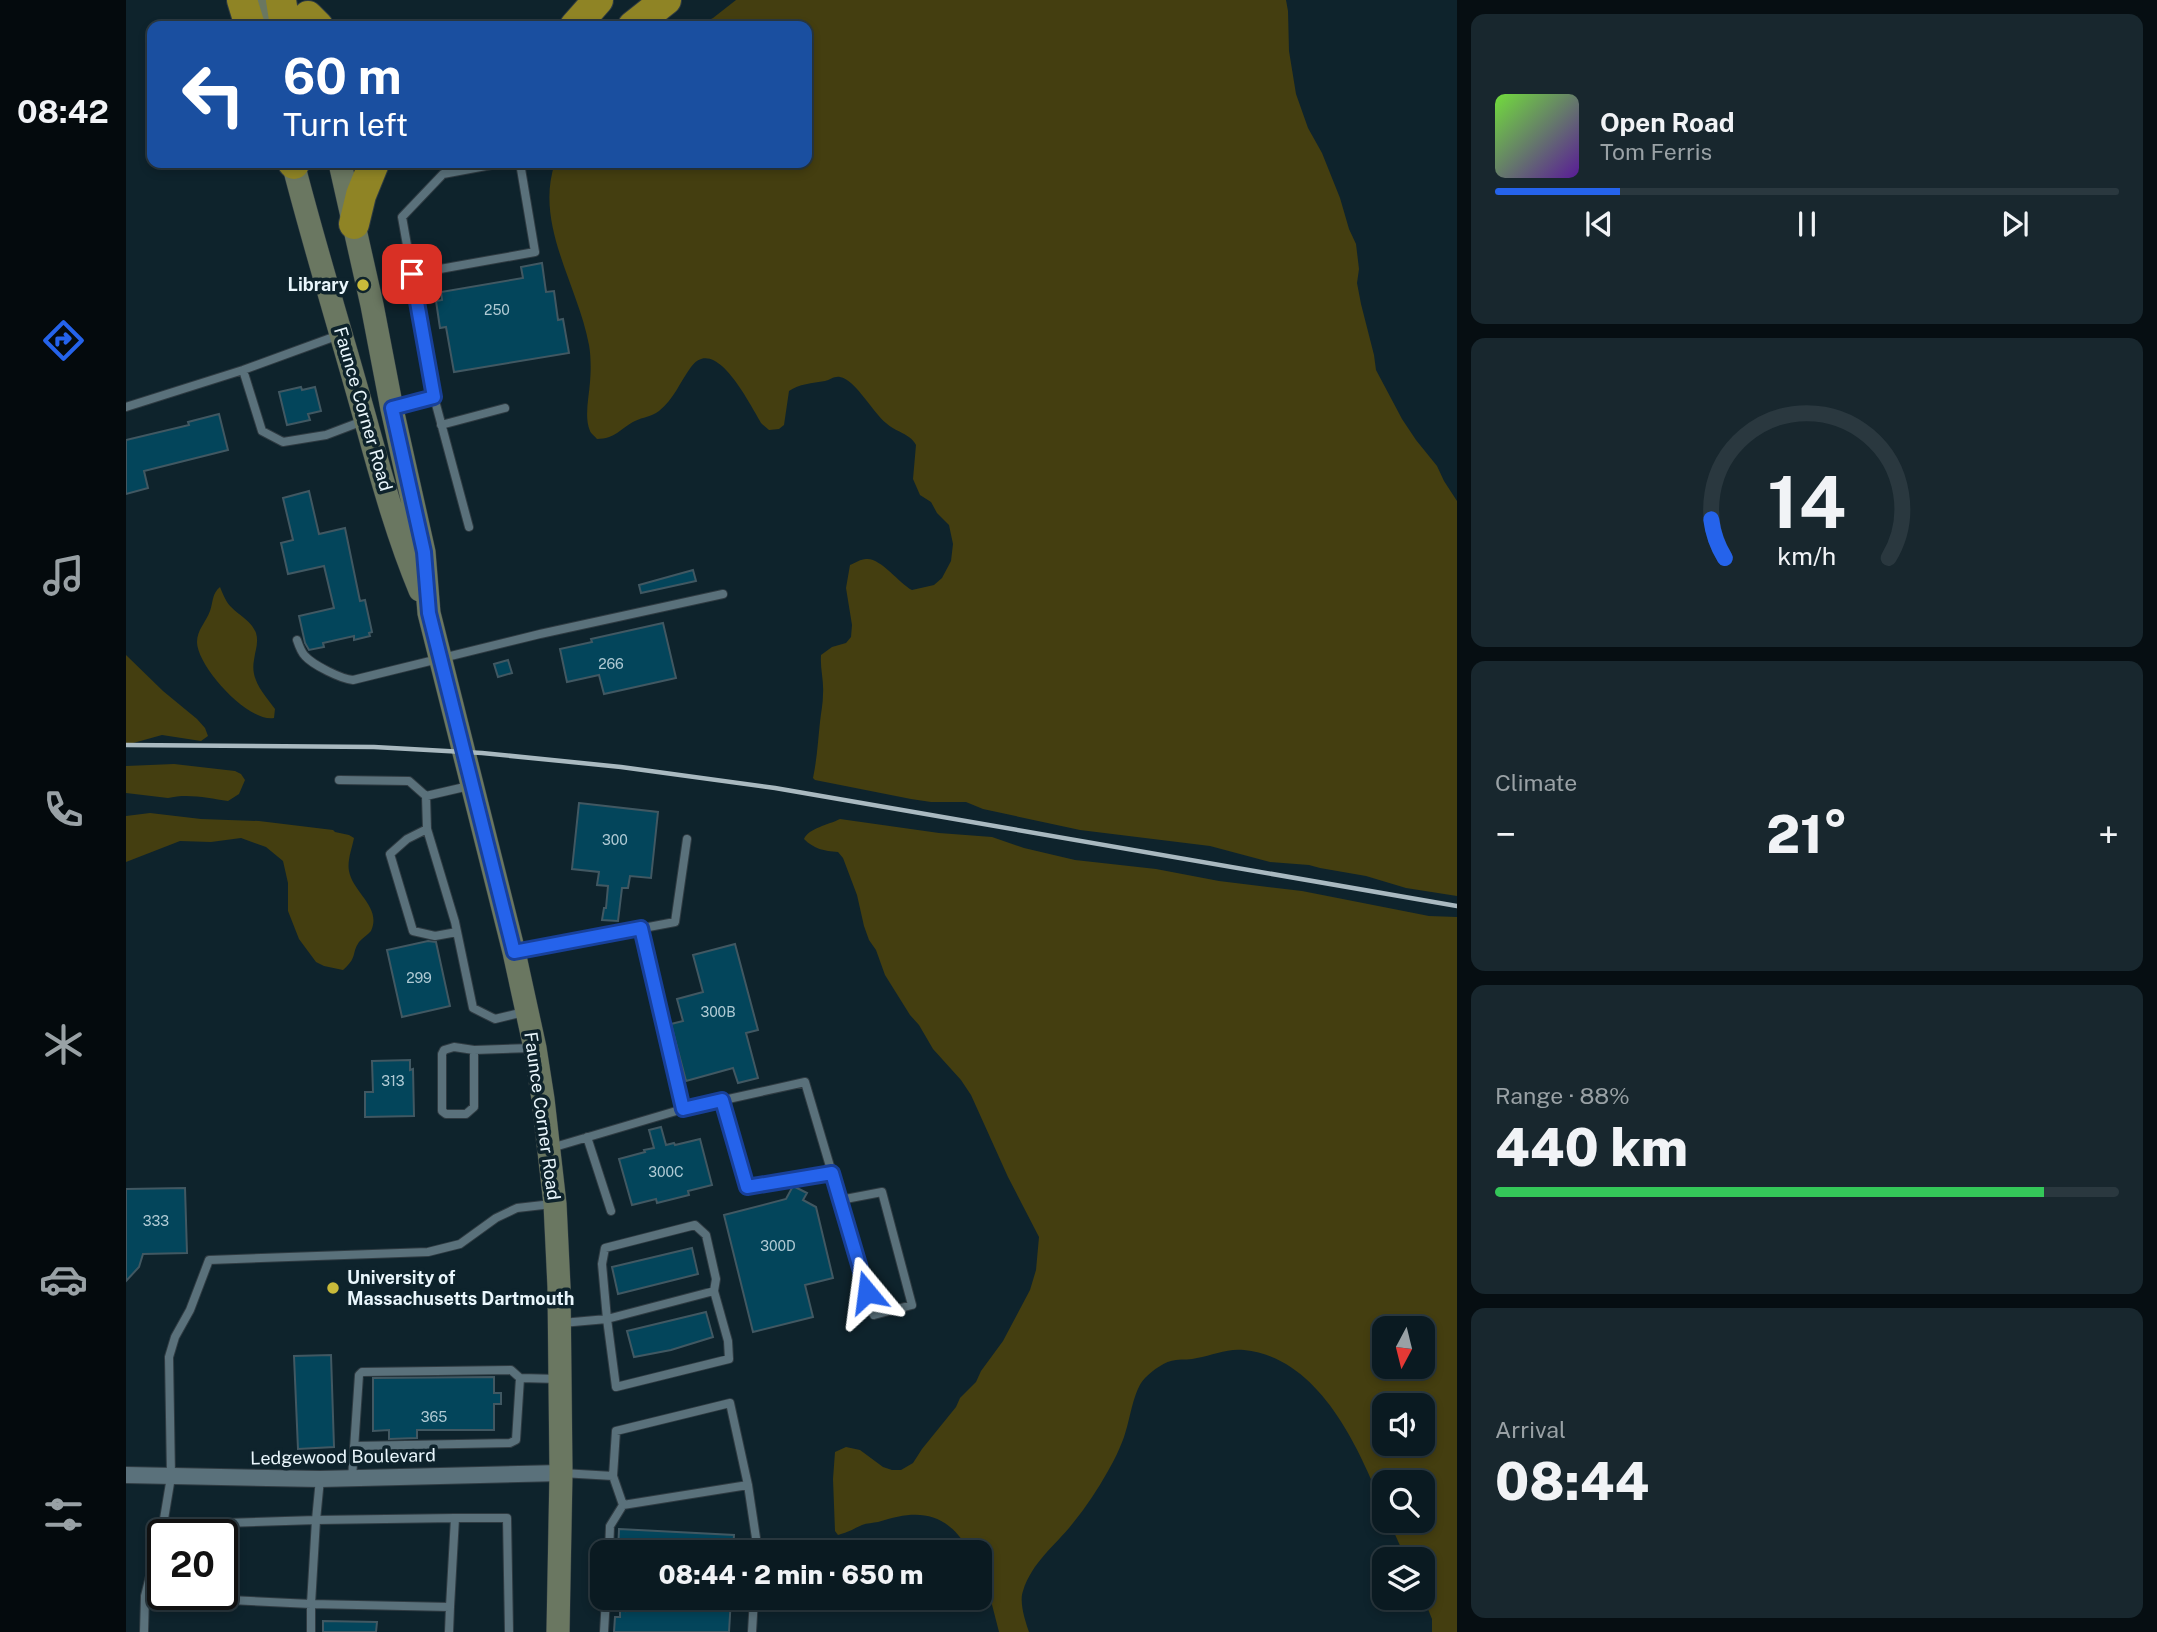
<!DOCTYPE html>
<html lang="en">
<head>
<meta charset="utf-8">
<style>
  body { margin:0; font-family:"Public Sans",sans-serif; background:#18272e; color:#f1f3f6; height:100vh; display:flex; flex-direction:column; font-size:26px; white-space:nowrap }
  * { box-sizing:border-box; margin:0 }
  p { font-size:23px; color:#99a1a5 }
  .icon { flex:none; width:38px; height:38px; fill:none; stroke:currentColor; stroke-width:2; stroke-linecap:round; stroke-linejoin:round }
  .map { position:relative; flex:1; overflow:hidden }
  .panel { display:flex; flex-direction:column; gap:14px; padding:14px; background:#060e12; width:700px }
  .panel>* { flex:none }
  .top-card { position:absolute; left:21px; top:21px; width:665px; height:147px; border-radius:14px; box-shadow:0 4px 10px #0003,0 0 0 2px #2a383f; background:#1a4fa0; color:#fff; overflow:hidden }
  .needle { width:46px; rotate:187deg }
  .buttons { position:absolute; left:1246px; top:1316px; display:grid; gap:14px }
  .buttons a { display:grid; place-items:center; width:63px; height:63px; border-radius:14px; background:#0a1a21; box-shadow:0 4px 10px #0003,0 0 0 2px #2a383f; font-size:35px }
  .speed { position:absolute; left:21px; top:1519px; display:flex; gap:14px; font-size:35px; font-weight:700; text-align:center }
  .speed>* { display:grid; place-content:center; width:91px; height:91px; border-radius:50%; background:#0a1a21; box-shadow:0 4px 10px #0003,0 0 0 2px #2a383f; line-height:1 }
  .speed .limit { border:4px solid #111; border-radius:10px; background:#fff; color:#111 }
  .pin { position:absolute; display:grid; place-items:center; width:60px; height:60px; color:#fff; margin:-30px; border-radius:14px; box-shadow:0 4px 10px #0006 }
  .me { position:absolute; width:77px; margin:-38px; rotate:344deg; stroke-linejoin:round; filter:drop-shadow(0 0 5px #0008) }
  .turn { display:flex; align-items:center; gap:24px; height:147px; padding:0 21px; font-size:32px }
  .turn .icon { width:91px; height:91px; stroke-width:2.5 }
  .turn b { display:block; font-size:49px; line-height:60px }
  .big { font-size:52px; font-weight:800; line-height:1.1 }
  .panel .widget { flex:1; display:flex; flex-direction:column; justify-content:center; gap:10px; min-width:0; padding:0 24px; border-radius:14px; background:#18272e }
  .panel .dial { align-items:center; gap:0 }
  .dial svg { height:182px; overflow:visible; fill:none; stroke:#2a383f; stroke-width:7; stroke-linecap:round; text-anchor:middle }
  .dial text { fill:#f1f3f6; stroke:none }
  .song { display:flex; align-items:center; gap:21px }
  .cover { width:84px; height:84px; border-radius:10px; background:linear-gradient(135deg,hsl(100 70% 55%),hsl(270 70% 35%)) }
  .played { height:7px; border-radius:4px; background:linear-gradient(90deg,#2563eb 20%,#2a383f 20%) }
  .keys { display:flex; justify-content:space-around; direction:ltr }
  .heat { display:flex; justify-content:space-between; align-items:center; font-size:38px; direction:ltr }
  .charge { height:10px; border-radius:5px; background:linear-gradient(90deg,#34c759 88%,#2a383f 0) }
  .trip { position:absolute; left:464px; top:1540px; width:402px; height:70px; border-radius:14px; background:#0a1a21; box-shadow:0 4px 10px #0003,0 0 0 2px #2a383f; font-weight:800; line-height:70px; text-align:center }
  main { display:flex; flex:1; min-height:0 }
  .dock { display:flex; flex-direction:column; width:126px; justify-content:space-around; align-items:center; background:#040a0d; color:#99a1a5 }
  .dock .icon { width:49px; height:49px }
  .dock .active { color:#2563eb }
  .dock b { font-size:32px; color:#f1f3f6 }
  .map>svg:first-child { display:block }
</style>
</head>
<body>
<main>
<nav class="dock">
<b>08:42</b>
<svg class="icon active" aria-label="directions" viewBox="0 0 24 24"><path d="M12 3l9 9-9 9-9-9zM9 14v-3h6M13 9l2 2-2 2"/></svg>
<svg class="icon" aria-label="music" viewBox="0 0 24 24"><path d="M9 18V5l10-2v13"/><circle cx="6" cy="18" r="3"/><circle cx="16" cy="16" r="3"/></svg>
<svg class="icon" aria-label="phone" viewBox="0 0 24 24"><path d="M5 4h4l2 5-3 2q2 4 5 5l2-3 5 2v4C11 20 4 13 5 4z"/></svg>
<svg class="icon" aria-label="climate" viewBox="0 0 24 24"><path d="M12 3v18M4 7l16 10M4 17L20 7"/></svg>
<svg class="icon" aria-label="car" viewBox="0 0 24 24"><path d="M5 17H2v-5l4-1 3-4h7l3 4 3 1v5h-3M9 17h6M6 11h13"/><circle cx="7" cy="17" r="2"/><circle cx="17" cy="17" r="2"/></svg>
<svg class="icon" aria-label="filters" viewBox="0 0 24 24"><path d="M4 7h16M4 17h16"/><circle cx="9" cy="7" r="2"/><circle cx="15" cy="17" r="2"/></svg>
</nav>
<div class="map">
<svg width="1331" height="1632" viewBox="0 0 1331 1632">
  <rect width="100%" height="100%" fill="#0e232c"/>
  <path fill="#443e10" fill-rule="evenodd" d="M610,0H1160L1162,11L1163,51L1170,94L1182,128L1196,153L1214,198L1223,229L1230,244L1233,269L1231,283L1235,304L1248,355L1250,370L1276,419L1290,440L1311,466L1318,481L1331,501V896L1280,888L1240,876L1194,868L1183,865L1144,862L1084,846L954,830L857,809L840,802H805L785,799L689,780L687,778C691,759 692,741 694,722C695,712 697,704 697,694C698,680 694,669 695,655L706,647L720,643L725,637L726,625L720,588L724,565C729,563 735,559 740,559C754,557 773,583 786,590L808,585L816,578L825,561L827,544L823,525L811,513L805,502L794,495L787,479L790,445C784,433 769,432 760,423C748,414 729,379 714,377C708,376 704,380 699,381C686,383 673,384 663,391L658,425L653,429L643,430L636,424C625,407 590,333 565,367C554,382 548,399 533,411C525,417 517,417 509,421C495,428 489,439 471,439C469,436 465,434 464,431C458,417 463,397 464,382C465,371 465,356 463,345C452,285 408,224 429,163H681V26H571L587,18Z
    M94,587C96,592 98,597 101,602C109,614 125,619 130,633C133,643 129,651 128,660C124,680 138,694 149,709L148,718C122,723 71,666 71,642C71,630 80,622 84,611C87,603 86,593 94,587Z
    M0,655L37,691L71,719L79,728L82,736L75,741L36,735L0,745Z
    M48,764L109,771L115,774L119,780L113,794L102,801C83,798 61,793 42,798L0,793V766Z
    M24,813L75,819L133,821L207,830L209,832L223,835L228,838C226,848 221,861 223,871C227,893 256,907 245,931C242,935 236,938 233,942C225,954 232,957 217,970L198,966L190,962L173,939L162,911V883L157,861L140,847L115,838L85,842L54,841L0,862V816Z
    M714,819L813,833L866,837L898,848L949,860L1030,869L1093,881L1176,891L1303,916L1331,917V1632H1306V1619L1297,1597V1559H1280L1263,1521H1297V1482H1258V1510C1233,1448 1194,1358 1118,1350C1102,1348 1087,1355 1071,1358C1065,1360 1057,1359 1050,1360C1039,1361 1027,1370 1019,1378C1007,1390 1004,1421 998,1437C994,1448 988,1461 982,1471C972,1489 960,1507 947,1523C929,1546 906,1562 897,1591C893,1602 899,1620 903,1632H873L862,1589L854,1571V1552H844C821,1512 794,1508 752,1522C747,1523 741,1523 736,1525C727,1529 723,1532 712,1535L709,1531L707,1479L709,1452L720,1447L734,1450L757,1467L766,1470H775L787,1463L796,1449L830,1407L834,1398L850,1382L855,1371L877,1341L904,1290L910,1270L913,1237L882,1177L845,1095L835,1080L807,1049L793,1025L784,1015L759,975L750,950L743,940L738,926L731,895L717,858L712,852C698,851 688,849 678,839C683,828 702,825 714,819ZM1297,1328V1367H1258V1328ZM1297,1405V1444H1258V1405Z"/>
  <path fill="#03455b" stroke="#415862" stroke-width="2" d="M416,263L420,292L428,291L432,320L437,319L443,353L328,372L320,327L314,328L310,301L316,300L315,292L397,278L395,267Z
    M175,387L176,390L189,387L195,411L182,414L184,420L161,425L153,392Z
    M93,414L102,450L18,471L22,488L0,494V440L63,425L62,422Z
    M183,491L193,534L219,528L234,601L239,600L246,632L243,633L244,636L228,640V636L197,643L198,647L183,650L179,643L173,616L208,608L198,566L162,574L155,543L167,540L157,498Z
    M567,570L570,581L515,593L513,585Z
    M537,623L550,678L478,694L473,675L441,682L434,649L466,642L465,639Z
    M382,660L386,673L372,677L368,664Z
    M453,803L532,812L525,878L504,876L502,888H496L492,921L476,920L478,908H480L482,886L471,885L473,872L446,869Z
    M302,941L310,942L324,1006L276,1017L261,950Z
    M609,944L632,1030L620,1033L632,1078L612,1083L607,1068L560,1081L545,1024L557,1021L551,999L577,992L567,955Z
    M284,1060V1070L287,1069L288,1116L239,1117V1092H247L246,1061Z
    M535,1127L540,1145L548,1143L549,1145L574,1139L586,1185L562,1191L563,1195L531,1203L530,1199L506,1205L493,1159L519,1152L518,1150L528,1148L523,1130Z
    M667,1186L681,1193L677,1200L690,1207L707,1278L679,1285L687,1317L627,1332L598,1215L660,1199Z
    M59,1188L61,1253L17,1254L13,1267L0,1281V1189Z
    M566,1248L572,1274L492,1294L486,1267Z
    M580,1312L587,1337L545,1350L508,1357L501,1331Z
    M205,1355L208,1447L172,1449L168,1356Z
    M368,1377V1393H375V1404H368V1430H291V1438L263,1439V1430L247,1431V1378Z
    M493,1529L608,1535L607,1552H492Z
    M499,1598H605L603,1632H488L489,1617H494V1610L499,1611Z
    M197,1621L251,1622L250,1632H197Z"/>
  <g fill="none" stroke-linecap="round" stroke-linejoin="round">
    <g stroke="#2f3b42" stroke-width="10">
      <path id="lane" d="M286,274L409,252L394,163
        M117,370L136,431L157,442L200,435L237,421
        M0,407L117,370L213,335
        M267,408L308,397
        M315,425L379,408
        M343,527L308,397L276,217L317,174L376,163
        M171,640C173,646 175,652 179,656C187,665 215,679 227,680L414,634L597,594
        M213,780L283,781L300,796L343,786
        M300,796L301,829L329,922L347,1008L369,1019L398,1012
        M301,829L281,839L264,854L287,931L309,936L331,932
        M391,952L549,922L561,839
        M348,1050V1107L340,1114H320L316,1111V1054L318,1050L328,1047L348,1050L406,1048
        M596,1100L621,1187L706,1173
        M557,1109L679,1082L714,1200L756,1192L786,1305L748,1315L714,1200
        M461,1137L485,1211
        M425,1148L557,1109L515,928
        M436,1323L481,1319L476,1264L479,1248L569,1225L580,1235L590,1279L588,1291L602,1341L603,1359L490,1387L481,1319L588,1291
        M228,1446L384,1443L390,1440L394,1378
        M436,1473L487,1476L497,1505L622,1485L604,1403L490,1431L487,1476
        M226,1478L233,1375L236,1372L385,1370L394,1378L433,1379
        M622,1485L630,1538L629,1552
        M329,1518H381L383,1632
        M483,1552L484,1526L497,1505
        M19,1596L185,1604L190,1520L37,1525
        M18,1632L19,1596L37,1525L45,1477L43,1357L49,1337L64,1310L83,1260L302,1252L334,1244L370,1218L391,1208L426,1204
        M185,1632V1604L324,1607L329,1518L190,1520L194,1479
        M323,1632L324,1607
        M478,1632L480,1598
        M626,1632L628,1598"/>
    </g>
    <g stroke="#2f3b42" stroke-width="18">
      <path id="street" d="M0,1475L194,1479L435,1473"/>
    </g>
    <g stroke="#2f3b42" stroke-width="24">
      <path id="secondary" d="M133,0L138,26
        M167,163C186,237 208,309 229,383C249,452 266,523 294,590
        M214,163L246,305L266,409L298,552L303,613L388,952L409,1048L417,1099L429,1204L433,1287L435,1473L432,1632"/>
    </g>
    <g stroke="#2f3b42" stroke-width="32">
      <path id="highway" d="M116,0L124,26
        M155,0L159,26
        M182,16L192,26
        M449,26L472,0
        M507,26L540,0
        M167,163L168,164
        M228,224L235,195L248,163"/>
    </g>
    <use href="#lane" stroke="#5a717b" stroke-width="8"/>
    <use href="#street" stroke="#5a717b" stroke-width="16"/>
    <use href="#secondary" stroke="#6a7761" stroke-width="23"/>
    <use href="#highway" stroke="#8f8425" stroke-width="30"/>
    <path stroke="#a9b9c0" stroke-width="4.5" d="M0,745L248,747L356,753L495,767L649,788L1331,906"/>
  </g>
  <g fill="none" stroke-linecap="round" stroke-linejoin="round">
    <g stroke="#184099" stroke-width="18">
      <path id="route" d="M286,274L308,397L266,408L298,552L303,613L388,952L515,928L557,1109L596,1100L621,1187L706,1173L741,1292"/>
    </g>
    <use href="#route" stroke="#2563eb" stroke-width="12"/>
  </g>
  <g fill="#c9ba3a" stroke="#0e232c" stroke-width="2.5">
    <circle cx="237" cy="285" r="7"/>
    <circle cx="207" cy="1288" r="7"/>
  </g>
  <g text-anchor="middle" stroke-width="7" stroke-linejoin="round" paint-order="stroke">
    <g font-size="14" fill="#b0cad4">
      <text x="371" y="315">250</text>
      <text x="485" y="669">266</text>
      <text x="489" y="845">300</text>
      <text x="293" y="983">299</text>
      <text x="592" y="1017">300B</text>
      <text x="267" y="1086">313</text>
      <text x="540" y="1177">300C</text>
      <text x="30" y="1226">333</text>
      <text x="652" y="1251">300D</text>
      <text x="308" y="1422">365</text>
    </g>
    <g font-size="18" font-weight="bold" fill="#e9f6fc" stroke="#0e232c" text-anchor="end">
      <text x="223" y="291">Library</text>
      <text x="221" y="1284" text-anchor="start">University of<tspan x="221" dy="21">Massachusetts Dartmouth</tspan></text>
    </g>
    <g font-size="18" fill="#e9f6fc" stroke="#0e232c">
      <text transform="translate(237 409) rotate(74)" y="6">Faunce Corner Road</text>
      <text transform="translate(416 1116) rotate(82)" y="6">Faunce Corner Road</text>
      <text transform="translate(217 1457) rotate(-1)" y="6">Ledgewood Boulevard</text>
    </g>
  </g>
</svg>
<div class="buttons">
<a><svg class="needle" viewBox="-14 -14 28 28"><path d="M0-13l5 13h-10z" fill="#e53935"/><path d="M0 13l5-13h-10z" fill="#99a1a5"/></svg></a>
<a><svg class="icon" aria-label="sound" viewBox="0 0 24 24"><path d="M4 9h4l5-4v14l-5-4H4zM17 9q2 3 0 6"/></svg></a>
<a><svg class="icon" aria-label="search" viewBox="0 0 24 24"><circle cx="10" cy="10" r="6"/><path d="M15 15l6 6"/></svg></a>
<a><svg class="icon" aria-label="layers" viewBox="0 0 24 24"><path d="M12 4l9 5-9 5-9-5zM3 14l9 5 9-5"/></svg></a>
</div>
<div class="speed"><div class="limit">20</div></div>
<div class="pin" style="left:286px;top:274px;background:#d93025"><svg class="icon" aria-label="arrive" viewBox="0 0 24 24"><path d="M6 21V4h12l-3 4 3 4H6"/></svg></div>
<svg class="me" style="left:741px;top:1292px" viewBox="-20 -20 40 40"><path d="M0-17L14 15 0 8-14 15z" fill="#2563eb" stroke="#fff" stroke-width="4"/></svg>
<div class="trip">08:44 · 2 min · 650 m</div>
<div class="top-card">
<div class="turn"><svg class="icon" aria-label="left" viewBox="0 0 24 24"><path d="M17 20v-9H6M10 6l-5 5 5 5"/></svg><div><b>60 m</b>Turn left</div></div>
</div>
</div>
<section class="panel">
<div class="widget">
<div class="song"><i class="cover"></i><div><b>Open Road</b><p>Tom Ferris</p></div></div>
<div class="played"></div>
<div class="keys"><svg class="icon" aria-label="previous" viewBox="0 0 24 24"><path d="M18 5L8 12l10 7zM5 5v14"/></svg><svg class="icon" aria-label="pause" viewBox="0 0 24 24"><path d="M8 5v14M16 5v14"/></svg><svg class="icon" aria-label="next" viewBox="0 0 24 24"><path d="M6 5l10 7-10 7zM19 5v14"/></svg></div>
</div>
<div class="widget dial"><svg viewBox="0 0 100 80">
<path d="M14 69A42 42 0 1 1 86 69"/>
<path d="M14 69A42 42 0 0 1 8 52" stroke="#2563eb"/>
<text x="50" y="56" font-size="32" font-weight="700">14</text>
<text x="50" y="72" font-size="11">km/h</text>
</svg></div>
<div class="widget"><p>Climate</p>
<div class="heat"><a>−</a><b class="big">21°</b><a>+</a></div>
</div>
<div class="widget"><p>Range · 88%</p><b class="big">440 km</b><div class="charge"></div></div>
<div class="widget"><p>Arrival</p><b class="big">08:44</b></div>
</section>
</main>
</body>
</html>
